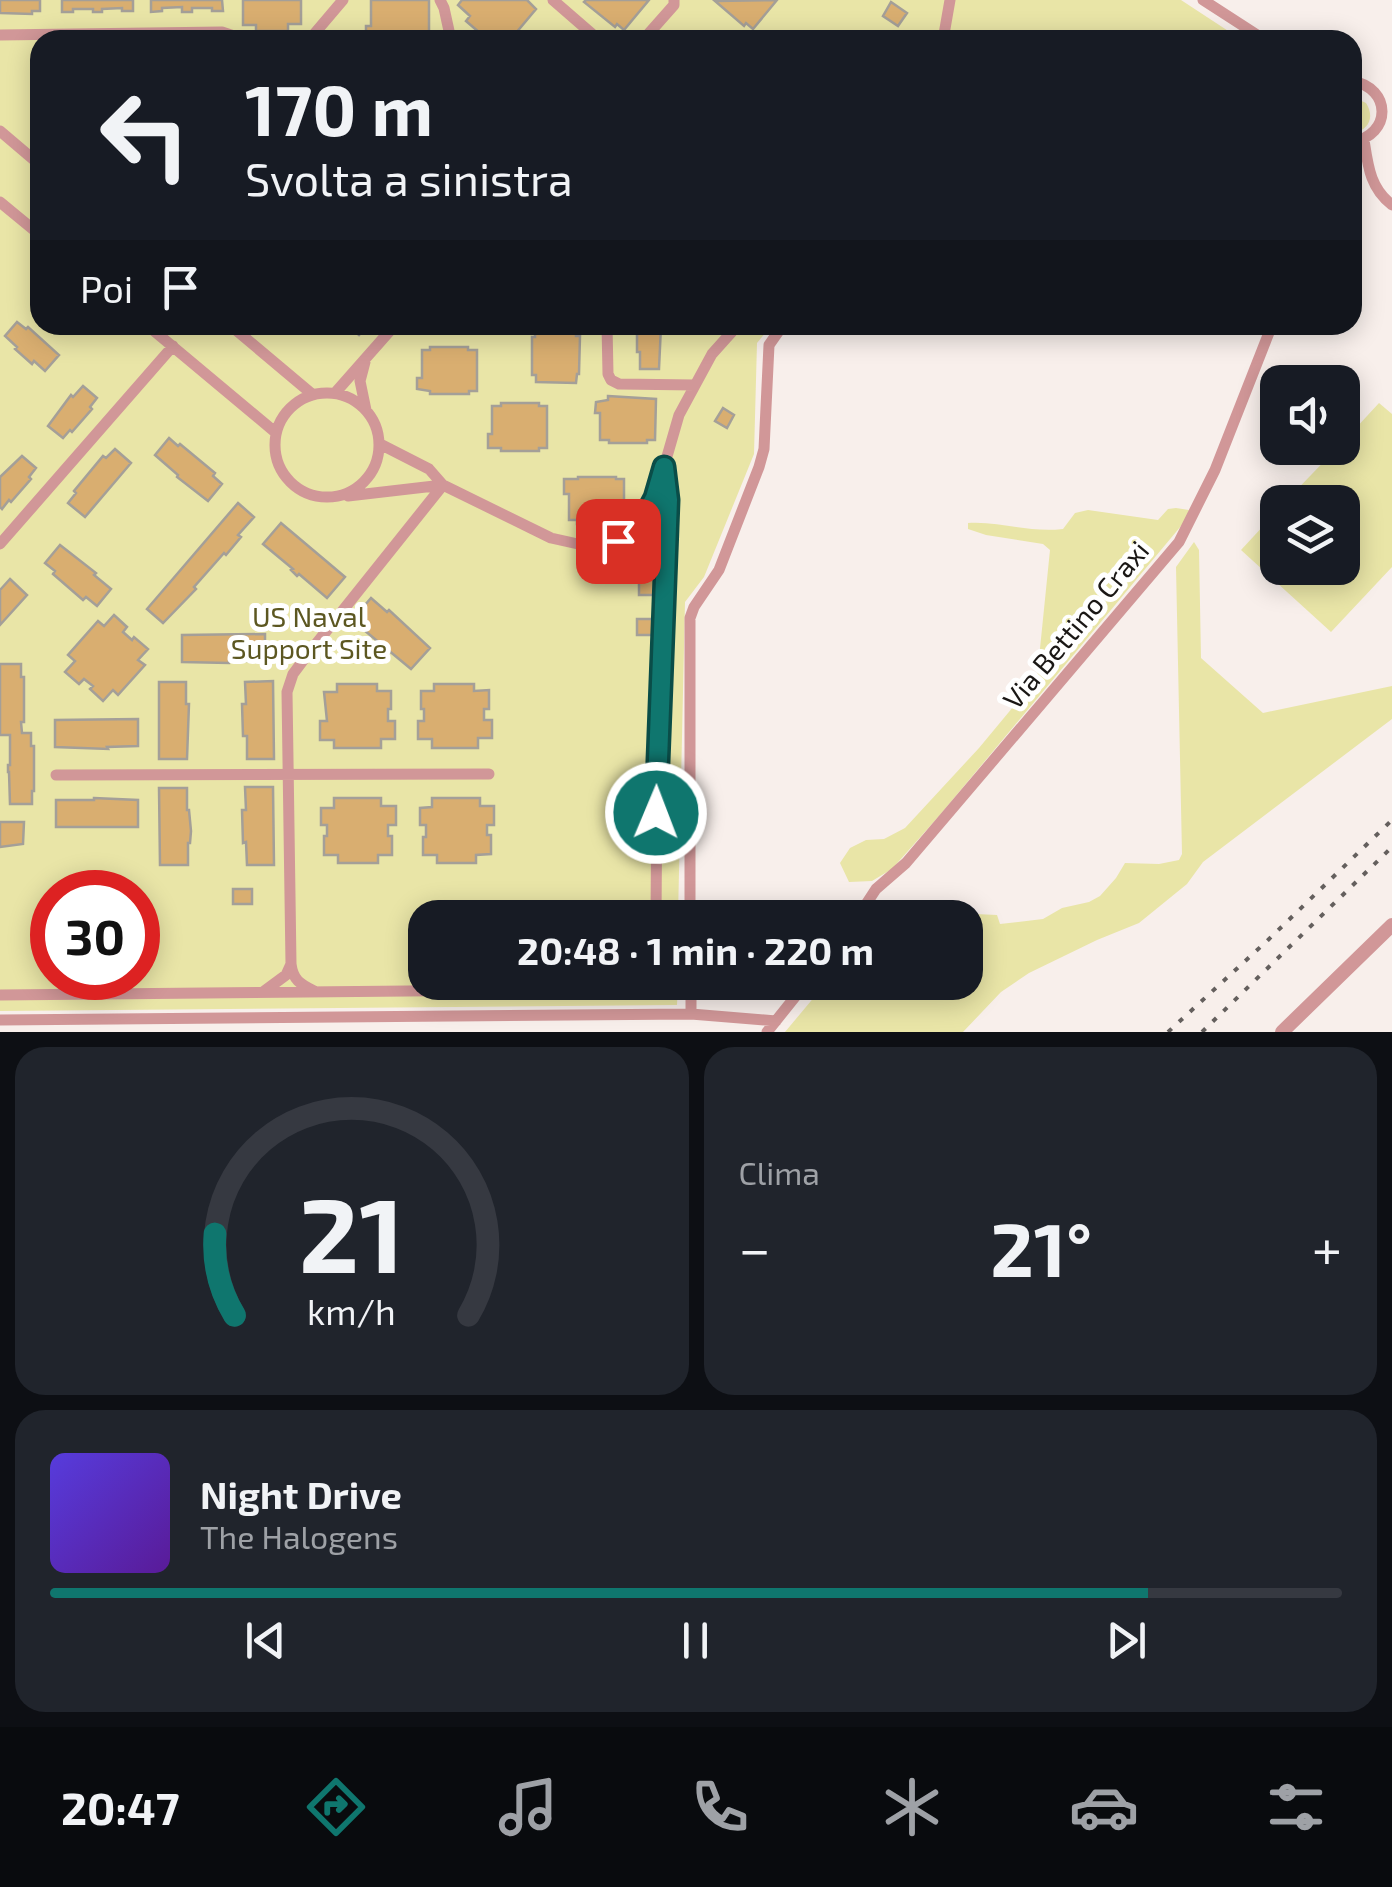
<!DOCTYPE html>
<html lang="it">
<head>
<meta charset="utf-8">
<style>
  body { margin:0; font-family:"Exo 2",sans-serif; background:#20242c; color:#f1f3f6; height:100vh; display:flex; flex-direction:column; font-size:38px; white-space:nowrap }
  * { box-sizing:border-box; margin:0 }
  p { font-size:32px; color:#9ea1a6 }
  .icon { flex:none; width:55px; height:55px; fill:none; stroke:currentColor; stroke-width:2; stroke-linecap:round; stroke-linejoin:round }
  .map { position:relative; height:1032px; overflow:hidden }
  .drawer { display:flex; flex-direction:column; gap:15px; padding:15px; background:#0d0f14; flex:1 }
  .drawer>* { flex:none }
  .banner { position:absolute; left:30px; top:30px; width:1332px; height:305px; border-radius:30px; box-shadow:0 5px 25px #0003; background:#171b24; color:#f1f3f6; overflow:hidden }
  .fabs { position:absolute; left:1260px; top:365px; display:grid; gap:20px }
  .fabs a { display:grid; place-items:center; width:100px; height:100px; border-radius:20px; background:#171b24; box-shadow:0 5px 25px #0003; font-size:50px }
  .speed { position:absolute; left:30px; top:870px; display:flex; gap:20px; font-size:50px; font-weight:700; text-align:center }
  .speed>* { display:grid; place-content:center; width:130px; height:130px; border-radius:50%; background:#171b24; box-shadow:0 5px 25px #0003; line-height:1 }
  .speed .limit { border:15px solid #d22; background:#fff; color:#111 }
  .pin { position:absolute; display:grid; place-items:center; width:85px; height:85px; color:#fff; margin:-42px; border-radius:20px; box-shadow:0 5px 15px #0006 }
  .me { position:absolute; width:110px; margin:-55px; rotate:1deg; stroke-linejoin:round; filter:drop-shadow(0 0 8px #0008) }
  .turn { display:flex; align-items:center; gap:35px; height:210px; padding:0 50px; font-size:45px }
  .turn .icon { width:130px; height:130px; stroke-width:2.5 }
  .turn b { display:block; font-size:70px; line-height:85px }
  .then { display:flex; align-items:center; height:95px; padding:0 50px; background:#0003; gap:20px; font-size:38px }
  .big { font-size:75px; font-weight:700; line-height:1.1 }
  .drawer .card { flex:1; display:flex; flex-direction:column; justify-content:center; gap:15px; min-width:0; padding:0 35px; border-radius:30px; background:#20242c }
  .drawer .dial { align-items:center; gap:0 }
  .dial svg { height:260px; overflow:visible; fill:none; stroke:#363941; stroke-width:7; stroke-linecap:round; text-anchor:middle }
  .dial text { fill:#f1f3f6; stroke:none }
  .song { display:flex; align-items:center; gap:30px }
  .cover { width:120px; height:120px; border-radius:15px; background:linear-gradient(135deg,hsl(250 70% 55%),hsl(270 70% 35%)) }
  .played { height:10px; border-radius:5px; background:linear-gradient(90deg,#0f766e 85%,#363941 85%) }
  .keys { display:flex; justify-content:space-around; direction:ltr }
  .heat { display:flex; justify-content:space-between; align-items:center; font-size:55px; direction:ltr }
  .drawer .tiles { flex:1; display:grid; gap:15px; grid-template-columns:1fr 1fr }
  .card:last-child { grid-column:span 2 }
  .trip { position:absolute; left:408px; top:900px; width:575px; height:100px; border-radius:30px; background:#171b24; box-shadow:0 5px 25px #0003; font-weight:700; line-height:100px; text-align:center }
  .tab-bar { display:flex; height:160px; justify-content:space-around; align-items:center; background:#090b0e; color:#9ea1a6 }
  .tab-bar .icon { width:70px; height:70px }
  .tab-bar .active { color:#0f766e }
  .tab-bar b { font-size:45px; color:#f1f3f6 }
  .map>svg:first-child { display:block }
</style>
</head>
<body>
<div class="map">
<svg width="1392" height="1032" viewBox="0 0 1392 1032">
  <rect width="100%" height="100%" fill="#f8efeb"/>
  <path fill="#e9e5a7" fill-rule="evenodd" d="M0,0H1181L1242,40H40V325H772L757,343L754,454L704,577L685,602L678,917L425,918V982L678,983L677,1005L0,1011ZM52,892H138V978H52Z
    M1353,97L1366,103C1375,117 1369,130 1353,133Z
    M1379,403L1392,414V567L1331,632L1241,550L1277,511L1278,568H1342V502H1285L1337,448H1342L1343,442Z
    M1176,508L1189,510L1186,520L939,816L892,869L872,881L849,882L840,863L850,848L866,840L884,839L905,828L979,748L1037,678L1050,550L1043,544L986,535L968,529V523C1000,521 1028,533 1063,529L1075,513L1088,510L1158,520L1168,509Z
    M1194,542L1199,550L1201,658L1263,713L1392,686V719L1203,862L1187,884L1139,923L1097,940L1029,973L1001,992L963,1032H785L826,983L965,982V918L898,917L891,912L900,901L912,911L997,915L1000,924L1043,919L1062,908L1089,902L1100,896L1116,878L1125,863L1159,864L1179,860L1182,854L1176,567Z"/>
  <path fill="#d9ae70" stroke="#a49f98" stroke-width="2.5" d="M0,0H40V11H32V14L0,13Z
    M62,0H133V11H122V8L102,9V12H93V9H73V12H62Z
    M151,0H222L223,11H212V8H192V12H182V7L162,8V11L151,12Z
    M243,0H301V24H288V31H256V25H243Z
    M371,0H429V40H366V26H371Z
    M462,0H527L536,9L510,40H498L494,37L488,40L466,21L470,16L458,5Z
    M586,0H649L624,30L617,24L615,27L584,2Z
    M777,0L753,29L746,23L744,26L715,1Z
    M891,2L907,13L898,26L883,16Z
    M17,322L26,329L28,327L59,355L45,371L34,361L32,364L15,349L17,347L5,336Z
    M340,325H368L359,335L353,330L350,333Z
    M560,325H573V327H576V336H580L579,374H577L576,383L536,382V375H532V337H535V327L560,328Z
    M639,325L661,326L659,369H640V352H637V330H639Z
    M430,347H468V350H477V391H469V394H430V391L417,389V378H422V350H430Z
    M83,386L97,398L90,407L92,409L72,432L70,430L63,438L48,426L71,395L73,397Z
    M608,396L656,399L655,440H647V443H609V440H600V413H595L596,402L608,400Z
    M501,403H539V406H547V448H539V451H501V448H488V434H492V406H501Z
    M723,408L734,415L727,428L715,421Z
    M169,438L178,446L180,444L215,473L213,476L222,484L208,501L177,477L178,475L155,455Z
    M115,449L131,463L85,517L68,503L76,493L74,491L103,456L106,458Z
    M22,456L36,468L29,477L31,479L11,502L9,500L2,509L0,507V477Z
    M578,477H616V479H624V521H616V524H577V520H569V494H564V479H578Z
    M238,503L254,517L238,535L241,537L226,555L224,553L194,587L196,589L163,623L147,609Z
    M281,523L345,577L327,598L299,574L297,576L291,570L293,569L263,544Z
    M60,545L96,573L94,575L111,589L97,606L86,597L83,600L53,574L55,571L45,563Z
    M639,554H655V595H639Z
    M10,579L27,595L0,625V590Z
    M371,598L387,612L389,610L430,648L411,669L352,620Z
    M114,615L127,627L123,632L132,640L134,637L148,649L138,660L145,665L118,695L113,690L103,701L90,689L93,686L84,679L79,684L65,672L75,661L68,655L98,621L104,626Z
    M637,619H655V635H637Z
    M265,634V661H229V663L182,662V635Z
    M0,664H21V677H24V722H21L22,733H31V746H34V791H32V804H10L9,772H8V765H10V735H0Z
    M273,681L274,759H247V736H243L242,704H246L245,682Z
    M159,682H186V704H189L187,759H159Z
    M337,684H377V691H391V709H388V721H395V739H381V748H334V740H320V721H327L324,692H337Z
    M434,684H474V691L489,690V709H484V720H492V738H478V748H432V739H418V721H424V709H421V691H434Z
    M138,719V746L107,747L108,749L55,747V720Z
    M245,787H273L274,865H247L246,842L243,843L242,810H246Z
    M159,788H187V810H189L191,831L190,843H188V865H160Z
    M94,798L138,800V827H56V800H94Z
    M334,798H381V806H396V825H388V836H392V855H378V863H338V855H324V836H327V825H321V808H334Z
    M432,798H480V806H494V825H487V835H491V854L476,855V863H437V855H423V837H426V825H420V808L432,807Z
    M0,822H24L23,844L0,847Z
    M233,889H252V904H233Z"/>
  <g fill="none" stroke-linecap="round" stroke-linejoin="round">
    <path stroke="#d19798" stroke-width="11" d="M440,0L444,8L451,40
      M553,0L599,40
      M1203,0L1265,40
      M0,35L222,32L246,40
      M309,40L343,0
      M643,40L674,5V0
      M943,40L950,0
      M1352,81C1392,88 1392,135 1352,142
      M0,131L40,165
      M1364,140C1368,166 1370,188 1392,205
      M0,202L40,235
      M147,325L275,432
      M230,325L312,394
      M607,325L608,374L611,380L619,384L695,385
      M365,362L360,381L366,410
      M275 445a52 52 0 1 1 104 0a52 52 0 1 1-104 0Z
      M335,393L395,325
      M380,444L429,469L443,485L551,538L587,546L617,541L639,529L655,498L679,415L712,354L738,325
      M348,496L443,485
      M0,544L173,346
      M56,775L489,774
      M656,918L657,778L667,500L665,476
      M690,918V618L694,607L719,570L759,467L764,449L769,345L783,325
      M857,918L876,889L906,863L1179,542L1215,470L1272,325
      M691,982V1014
      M314,991C300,984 293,980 291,964L287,692L293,674L308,654L443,485
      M263,992L286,975L291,964
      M0,995L614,989L633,986L638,982
      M0,1020L691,1014L776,1021
      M767,1032L807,982"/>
    <path stroke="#d19798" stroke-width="14" d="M1282,1032L1392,925"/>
    <path stroke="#645f5d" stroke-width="4" stroke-dasharray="5 10" stroke-linecap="butt" d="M1168,1032L1268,940L1392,820
      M1202,1032L1392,847"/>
  </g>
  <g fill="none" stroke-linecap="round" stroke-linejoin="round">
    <g stroke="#0a4d48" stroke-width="25">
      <path id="route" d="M618,541L639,528L655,498L664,467L668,500L656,813"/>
    </g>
    <use href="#route" stroke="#0f766e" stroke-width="18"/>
  </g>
  <g text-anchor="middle" stroke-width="10" stroke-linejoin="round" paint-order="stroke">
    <g font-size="28" fill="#5c5721" stroke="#fff">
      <text x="309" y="627">US Naval<tspan x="309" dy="32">Support Site</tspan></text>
    </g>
    <g font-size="28" fill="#1a1715" stroke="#fff">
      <text transform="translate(1076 625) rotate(-50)" y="10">Via Bettino Craxi</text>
    </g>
  </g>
</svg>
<div class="fabs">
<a><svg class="icon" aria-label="sound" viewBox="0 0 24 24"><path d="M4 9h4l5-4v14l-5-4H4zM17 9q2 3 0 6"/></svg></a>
<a><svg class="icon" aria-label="layers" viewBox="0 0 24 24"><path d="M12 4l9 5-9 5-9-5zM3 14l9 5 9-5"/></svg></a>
</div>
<div class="speed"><div class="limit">30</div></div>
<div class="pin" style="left:618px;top:541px;background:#d93025"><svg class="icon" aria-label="arrive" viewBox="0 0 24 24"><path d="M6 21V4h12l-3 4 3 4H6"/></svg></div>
<svg class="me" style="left:656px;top:813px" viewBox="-20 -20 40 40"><circle r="17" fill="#0f766e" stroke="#fff" stroke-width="3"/><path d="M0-11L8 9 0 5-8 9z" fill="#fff"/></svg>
<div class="trip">20:48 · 1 min · 220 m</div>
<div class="banner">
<div class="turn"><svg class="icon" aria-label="left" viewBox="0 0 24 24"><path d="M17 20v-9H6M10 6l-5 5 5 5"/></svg><div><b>170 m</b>Svolta a sinistra</div></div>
<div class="then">Poi<svg class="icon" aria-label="arrive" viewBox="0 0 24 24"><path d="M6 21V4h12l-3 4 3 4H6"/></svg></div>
</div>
</div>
<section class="drawer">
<div class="tiles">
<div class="card dial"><svg viewBox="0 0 100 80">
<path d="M14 69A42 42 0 1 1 86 69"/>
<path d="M14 69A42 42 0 0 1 8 44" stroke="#0f766e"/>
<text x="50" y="56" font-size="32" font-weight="700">21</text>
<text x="50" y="72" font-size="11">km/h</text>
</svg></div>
<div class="card"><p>Clima</p>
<div class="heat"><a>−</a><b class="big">21°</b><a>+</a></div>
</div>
<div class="card">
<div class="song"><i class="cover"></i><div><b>Night Drive</b><p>The Halogens</p></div></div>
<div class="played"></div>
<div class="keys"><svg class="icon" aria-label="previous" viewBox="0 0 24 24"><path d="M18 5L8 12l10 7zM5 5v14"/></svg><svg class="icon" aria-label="pause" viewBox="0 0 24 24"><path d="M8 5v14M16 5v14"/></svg><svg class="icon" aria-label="next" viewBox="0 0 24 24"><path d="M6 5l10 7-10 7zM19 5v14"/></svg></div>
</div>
</div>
</section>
<nav class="tab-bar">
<b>20:47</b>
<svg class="icon active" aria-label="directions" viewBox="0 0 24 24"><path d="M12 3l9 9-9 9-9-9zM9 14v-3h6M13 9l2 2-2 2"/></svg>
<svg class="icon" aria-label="music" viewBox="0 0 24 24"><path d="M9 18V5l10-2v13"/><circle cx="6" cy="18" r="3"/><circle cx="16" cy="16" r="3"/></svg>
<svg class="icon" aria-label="phone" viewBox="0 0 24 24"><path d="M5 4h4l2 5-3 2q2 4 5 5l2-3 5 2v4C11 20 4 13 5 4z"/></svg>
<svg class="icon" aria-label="climate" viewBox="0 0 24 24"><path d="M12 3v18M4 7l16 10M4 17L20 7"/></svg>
<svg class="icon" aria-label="car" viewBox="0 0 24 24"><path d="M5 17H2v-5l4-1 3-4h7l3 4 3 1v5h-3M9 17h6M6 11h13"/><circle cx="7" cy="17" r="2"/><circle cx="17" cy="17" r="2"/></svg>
<svg class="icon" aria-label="filters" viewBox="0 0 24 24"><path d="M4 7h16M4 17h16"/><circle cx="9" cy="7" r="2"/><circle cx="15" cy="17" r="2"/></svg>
</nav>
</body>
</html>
